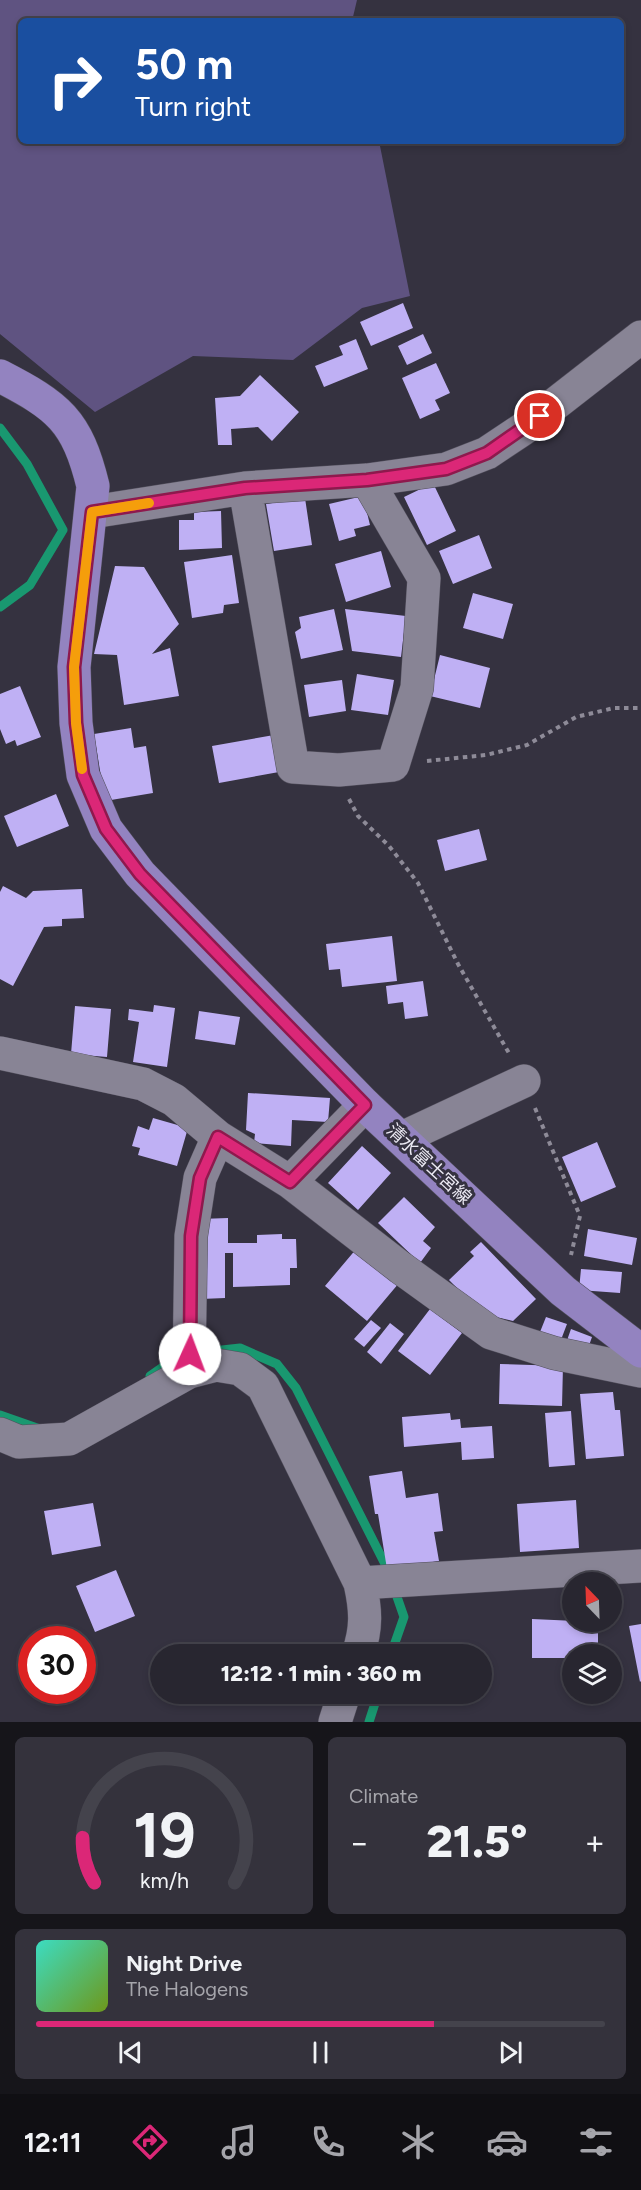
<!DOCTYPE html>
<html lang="en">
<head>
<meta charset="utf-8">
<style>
  body { margin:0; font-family:Figtree,"Noto Sans JP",sans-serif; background:#34323c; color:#f1f3f6; height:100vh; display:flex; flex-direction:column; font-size:22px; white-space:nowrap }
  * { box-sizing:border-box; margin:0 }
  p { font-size:20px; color:#a5a5ab }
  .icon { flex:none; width:33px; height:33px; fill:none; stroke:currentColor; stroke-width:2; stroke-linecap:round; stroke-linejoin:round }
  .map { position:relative; height:1722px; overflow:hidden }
  .side { display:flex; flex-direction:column; gap:15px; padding:15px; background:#16151a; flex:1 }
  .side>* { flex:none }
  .guide { position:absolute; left:18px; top:18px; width:606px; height:126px; border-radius:9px; box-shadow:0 3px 9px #0003,0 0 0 2px #44434c; background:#1a4fa0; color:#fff; overflow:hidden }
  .needle { width:39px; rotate:337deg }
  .controls { position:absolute; left:562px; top:1572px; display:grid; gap:12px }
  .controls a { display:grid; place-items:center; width:60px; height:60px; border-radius:50%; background:#282630; box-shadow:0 3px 9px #0003,0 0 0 2px #44434c; font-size:30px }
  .speed { position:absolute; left:18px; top:1626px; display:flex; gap:12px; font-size:30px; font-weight:700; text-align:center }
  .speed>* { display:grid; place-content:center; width:78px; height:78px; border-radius:50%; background:#282630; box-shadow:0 3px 9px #0003,0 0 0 2px #44434c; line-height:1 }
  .speed .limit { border:9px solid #d22; background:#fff; color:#111 }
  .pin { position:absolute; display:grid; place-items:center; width:51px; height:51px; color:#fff; margin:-26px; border:3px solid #fff; border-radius:50%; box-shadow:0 2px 6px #0007 }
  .me { position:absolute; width:66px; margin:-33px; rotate:2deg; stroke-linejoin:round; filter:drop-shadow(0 0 4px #0008) }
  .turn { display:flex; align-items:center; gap:21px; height:126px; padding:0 18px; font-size:27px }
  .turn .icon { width:78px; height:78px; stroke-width:2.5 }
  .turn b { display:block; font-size:42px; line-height:51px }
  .big { font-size:45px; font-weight:800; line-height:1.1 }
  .side .card { flex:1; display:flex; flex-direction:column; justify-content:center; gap:9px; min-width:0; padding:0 21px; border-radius:9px; background:#34323c }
  .side .dial { align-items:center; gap:0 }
  .dial svg { height:156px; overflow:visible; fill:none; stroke:#44434c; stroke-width:7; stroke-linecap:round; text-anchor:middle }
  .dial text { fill:#f1f3f6; stroke:none }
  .song { display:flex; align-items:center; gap:18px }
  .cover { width:72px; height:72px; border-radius:9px; background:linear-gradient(135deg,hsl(170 70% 55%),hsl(80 70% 35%)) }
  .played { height:6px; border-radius:3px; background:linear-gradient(90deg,#db2777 70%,#44434c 70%) }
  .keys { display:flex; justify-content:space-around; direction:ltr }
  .heat { display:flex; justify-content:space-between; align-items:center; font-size:33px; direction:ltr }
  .side .tiles { flex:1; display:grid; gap:15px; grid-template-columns:1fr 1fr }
  .card:last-child { grid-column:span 2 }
  .trip { position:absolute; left:150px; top:1644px; width:342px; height:60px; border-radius:30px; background:#282630; box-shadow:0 3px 9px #0003,0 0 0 2px #44434c; font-weight:800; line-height:60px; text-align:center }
  .tabs { display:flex; height:96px; justify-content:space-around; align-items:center; background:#100f13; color:#a5a5ab }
  .tabs .icon { width:42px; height:42px }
  .tabs .current { color:#db2777 }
  .tabs b { font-size:27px; color:#f1f3f6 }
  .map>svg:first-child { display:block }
</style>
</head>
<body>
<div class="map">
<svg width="641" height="1722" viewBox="0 0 641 1722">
  <rect width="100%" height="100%" fill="#353240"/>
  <path fill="#5f5381" d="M0,0H357L352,21H21V141H379L410,296L362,308L293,360L193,356L95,412L0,334Z"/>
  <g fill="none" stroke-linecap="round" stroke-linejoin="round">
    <path stroke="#199870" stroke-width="9" d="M0,428L27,464L63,530L30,585L0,607
      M213,1351L240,1348L277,1364L296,1388L387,1568L404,1617L391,1654
      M150,1376L170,1362L182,1358
      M0,1415L40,1429
      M369,1722L378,1694"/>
  </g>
  <path fill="#bfb0f4" d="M403,303L413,328L371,346L360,322Z
    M423,334L432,353L407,365L398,346Z
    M356,339L368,369L324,387L315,366L343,355L339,346Z
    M436,363L450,393L435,400L440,410L420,419L402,378Z
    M260,375L299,412L272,441L258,427L231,429L232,445H218L215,398L240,396Z
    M433,483L456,531L427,545L404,497Z
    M363,496L370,525L354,529L356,536L339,541L329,504Z
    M305,498L312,545L274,551L266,504Z
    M221,511L222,548L179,550V520H194V512Z
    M479,535L492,568L453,584L439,551Z
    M381,551L391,587L346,602L335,564Z
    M232,555L239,603L224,605L223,613L192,618L184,562Z
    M115,566L144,567L179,624L152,654L170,648L179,696L124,705L117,655L94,654Z
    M473,593L513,604L503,639L463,628Z
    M334,609L343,650L301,659L295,632L301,628L299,617Z
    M345,609L406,616L401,657L352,651Z
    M440,655L490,668L480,708L430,696Z
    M357,674L394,680L388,715L351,710Z
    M342,680L346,711L309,717L304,685Z
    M20,686L41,737L17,746L15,740L6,744L0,729V694Z
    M131,728L134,748L146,746L153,793L105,801L94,734Z
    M274,735L279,772L219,783L212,746Z
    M56,794L69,826L17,847L4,816Z
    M479,829L487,860L445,871L437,840Z
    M3,886L26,898L33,891L82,889L84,918L62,919V926L44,927L13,986L0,979V892Z
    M392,936L397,981L342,987L340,969L329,970L326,944Z
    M423,981L428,1016L405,1019L403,1002L388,1004L386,986Z
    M154,1005L175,1008L167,1067L133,1062L139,1022L128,1020L129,1009L153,1012Z
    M75,1006L111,1009L107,1057L71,1054Z
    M199,1011L240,1017L235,1045L195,1039Z
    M248,1093L330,1098L328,1122L292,1120L291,1146L254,1143L255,1134L246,1130Z
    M153,1118L188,1128L177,1166L138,1155L140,1148L132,1146L138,1126L149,1130Z
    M597,1142L616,1187L581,1202L562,1157Z
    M362,1146L391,1173L358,1210L328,1183Z
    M404,1197L435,1227L423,1241L431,1248L420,1263L378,1223Z
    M228,1218V1243H257V1235L282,1234V1239H296L297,1268H290V1285L233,1287V1253H225V1298L201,1299L200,1219Z
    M588,1229L637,1238L632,1265L584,1256Z
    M481,1242L536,1299L513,1321L483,1314L449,1280L474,1256L470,1252Z
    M357,1248L399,1283L367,1321L325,1286Z
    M581,1269L622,1272L620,1293L579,1290Z
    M430,1309L462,1333L430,1375L398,1351Z
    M546,1317L567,1324L559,1345L538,1337Z
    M371,1320L381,1328L364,1347L354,1339Z
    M390,1323L404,1334L381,1364L367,1352Z
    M571,1329L592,1337L586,1354L565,1346Z
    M500,1364L563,1366L562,1406L499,1404Z
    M613,1392L615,1410H620L624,1456L586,1459L580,1394Z
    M571,1411L575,1465L549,1467L545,1413Z
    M450,1413L451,1420L460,1419L461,1428L492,1426L494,1458L462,1460L461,1442L404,1447L402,1417Z
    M402,1471L406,1498L438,1493L443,1531L434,1532L439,1561L387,1569L378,1514H375L369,1476Z
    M576,1500L579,1548L520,1552L517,1504Z
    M93,1503L101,1546L52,1555L44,1511Z
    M116,1570L135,1616L95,1632L76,1586Z
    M532,1619L598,1622V1654H573V1658H532Z
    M641,1624V1681L640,1682L629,1626Z"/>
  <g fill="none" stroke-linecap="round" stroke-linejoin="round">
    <g stroke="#524f5c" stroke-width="34">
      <path id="minor" d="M245,488L293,767L339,770L393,765L417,688L424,578L367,480
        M92,512L245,488L367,480L446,469L487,453L523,429L641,337
        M0,1053L143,1084L174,1100L218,1137L290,1182L365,1105
        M402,1138L524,1081
        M290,1182L401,1268L491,1333L554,1353L641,1371
        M189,1372L191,1236L200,1178L218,1137
        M0,1434L19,1442L69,1439L189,1372L216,1365L240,1369L263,1386L360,1583C366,1610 367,1628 358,1654
        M360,1583L641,1566
        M335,1722L344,1694"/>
    </g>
    <g stroke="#524f5c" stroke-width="34">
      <path id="major" d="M0,376C58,406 77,420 93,486L74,667L76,723L83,775L106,829L140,874L365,1105L563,1291L641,1351"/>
    </g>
    <path stroke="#8e8b98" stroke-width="4" stroke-dasharray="4.5 4.5" stroke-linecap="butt" d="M427,761L486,755L527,745L576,717L614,708H641
      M349,799L358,816L389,846L418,883L458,964L510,1055
      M535,1108L580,1216L571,1255"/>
    <use href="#minor" stroke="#888495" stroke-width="33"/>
    <use href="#major" stroke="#9383c0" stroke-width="33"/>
  </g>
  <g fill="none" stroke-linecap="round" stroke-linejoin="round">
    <g stroke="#8e194d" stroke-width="15">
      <path id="route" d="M190,1354L191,1236L200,1178L218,1137L290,1182L365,1105L140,874L106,829L83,775L76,723L74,667L92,512L245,488L367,480L446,469L487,453L540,416"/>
    </g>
    <use href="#route" stroke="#db2777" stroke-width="10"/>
    <path stroke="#f59e0b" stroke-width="10" d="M82,769L76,723L74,667L92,512L149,503"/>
  </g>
  <g text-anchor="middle" stroke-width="6" stroke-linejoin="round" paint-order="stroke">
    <g font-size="18" fill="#eceaf4" stroke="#353240">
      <text transform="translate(429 1164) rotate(43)" y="6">清水富士宮線</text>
    </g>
  </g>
</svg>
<div class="controls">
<a><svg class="needle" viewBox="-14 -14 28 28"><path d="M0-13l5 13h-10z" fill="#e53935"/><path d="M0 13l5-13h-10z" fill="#a5a5ab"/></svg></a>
<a><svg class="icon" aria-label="layers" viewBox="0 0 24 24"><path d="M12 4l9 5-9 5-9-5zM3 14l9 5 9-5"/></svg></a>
</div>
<div class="speed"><div class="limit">30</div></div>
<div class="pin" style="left:540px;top:416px;background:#d93025"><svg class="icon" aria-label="arrive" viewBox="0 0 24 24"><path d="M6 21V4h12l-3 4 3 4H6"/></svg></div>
<svg class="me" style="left:190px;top:1354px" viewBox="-20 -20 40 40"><circle r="19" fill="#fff"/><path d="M0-13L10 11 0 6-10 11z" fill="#db2777"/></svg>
<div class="trip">12:12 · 1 min · 360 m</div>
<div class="guide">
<div class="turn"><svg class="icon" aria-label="right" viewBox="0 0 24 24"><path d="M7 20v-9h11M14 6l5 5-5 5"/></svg><div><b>50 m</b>Turn right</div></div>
</div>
</div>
<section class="side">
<div class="tiles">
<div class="card dial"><svg viewBox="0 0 100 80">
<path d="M14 69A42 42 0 1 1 86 69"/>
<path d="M14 69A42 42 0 0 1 8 46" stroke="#db2777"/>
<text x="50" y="56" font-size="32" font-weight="700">19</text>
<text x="50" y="72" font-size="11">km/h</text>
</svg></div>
<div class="card"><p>Climate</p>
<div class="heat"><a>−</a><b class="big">21.5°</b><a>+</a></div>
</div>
<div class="card">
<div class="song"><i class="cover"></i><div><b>Night Drive</b><p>The Halogens</p></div></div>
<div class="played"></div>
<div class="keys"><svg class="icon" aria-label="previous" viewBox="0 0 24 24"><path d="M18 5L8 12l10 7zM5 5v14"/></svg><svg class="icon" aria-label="pause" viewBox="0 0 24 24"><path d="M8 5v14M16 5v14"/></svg><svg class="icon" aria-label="next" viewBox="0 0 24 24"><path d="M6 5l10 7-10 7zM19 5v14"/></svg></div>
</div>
</div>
</section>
<nav class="tabs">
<b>12:11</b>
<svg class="icon current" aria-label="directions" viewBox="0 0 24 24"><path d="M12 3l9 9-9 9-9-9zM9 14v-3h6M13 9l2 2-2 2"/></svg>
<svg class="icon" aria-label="music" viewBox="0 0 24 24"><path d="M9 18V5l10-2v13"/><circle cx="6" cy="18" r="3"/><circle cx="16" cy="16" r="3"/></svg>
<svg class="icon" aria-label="phone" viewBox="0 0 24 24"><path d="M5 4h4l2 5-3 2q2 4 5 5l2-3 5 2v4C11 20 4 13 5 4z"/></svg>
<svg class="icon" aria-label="climate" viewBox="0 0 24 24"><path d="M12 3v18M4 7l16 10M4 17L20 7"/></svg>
<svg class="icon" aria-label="car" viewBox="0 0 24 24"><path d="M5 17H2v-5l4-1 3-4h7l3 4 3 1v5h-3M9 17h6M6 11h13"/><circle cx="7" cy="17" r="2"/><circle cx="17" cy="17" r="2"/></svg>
<svg class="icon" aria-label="filters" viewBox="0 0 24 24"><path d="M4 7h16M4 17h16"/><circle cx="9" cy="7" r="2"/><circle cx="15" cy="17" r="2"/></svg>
</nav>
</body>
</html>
